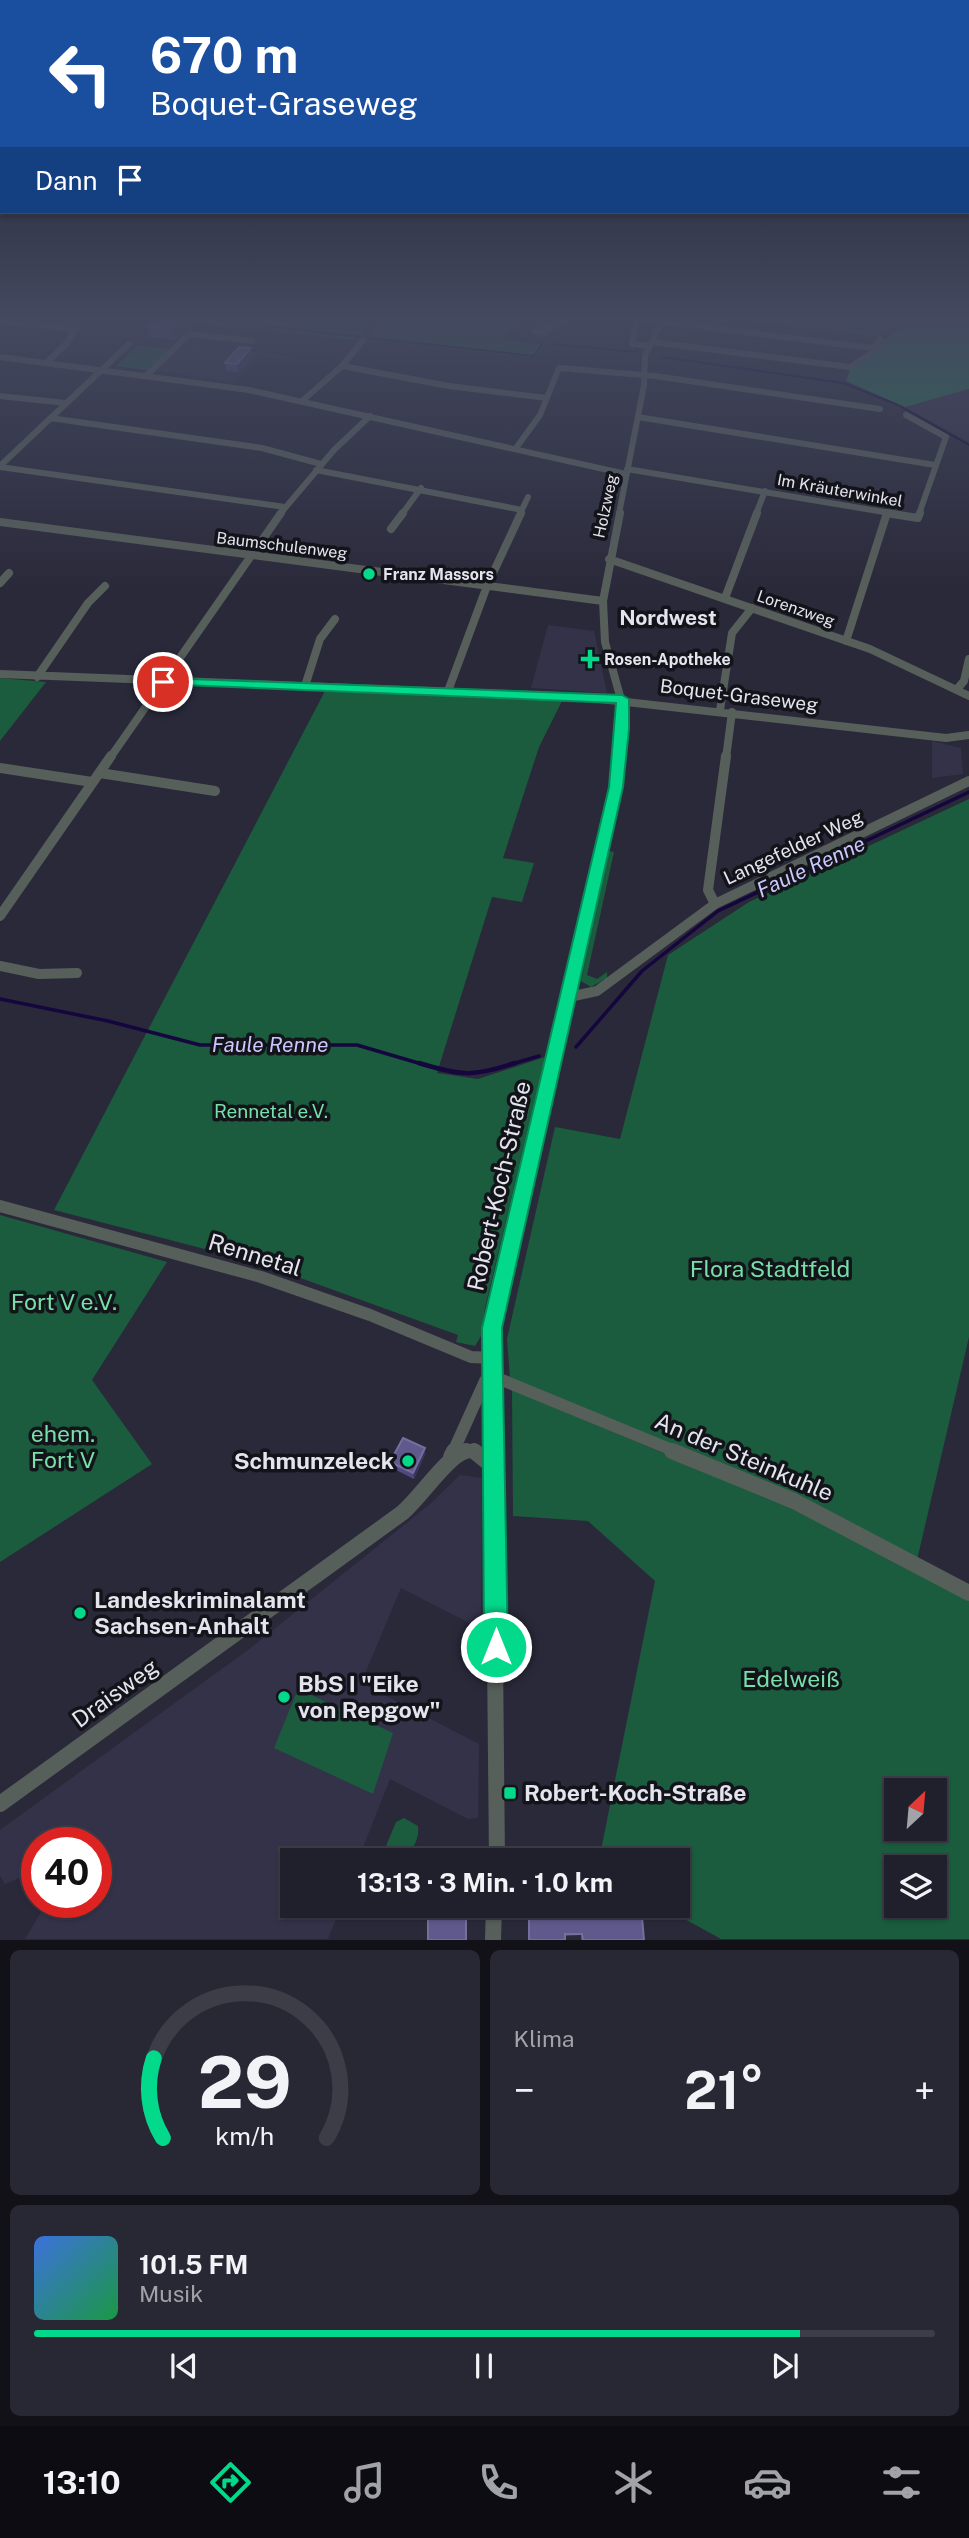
<!DOCTYPE html>
<html lang="de">
<head>
<meta charset="utf-8">
<style>
  body { margin:0; font-family:"Public Sans",sans-serif; background:#282734; color:#f1f3f6; height:100vh; display:flex; flex-direction:column; font-size:26px; white-space:nowrap }
  * { box-sizing:border-box; margin:0 }
  p { font-size:23px; color:#a2a2a9 }
  .icon { flex:none; width:38px; height:38px; fill:none; stroke:currentColor; stroke-width:2; stroke-linecap:round; stroke-linejoin:round }
  .map { position:relative; height:1940px; overflow:hidden }
  .sheet { display:flex; flex-direction:column; gap:10px; padding:10px; background:#121118; flex:1 }
  .sheet>* { flex:none }
  .top-card { position:absolute; left:0px; top:0px; width:970px; height:214px; box-shadow:0 2px 5px #0004,0 0 0 2px #3d3d48; background:#1a4fa0; color:#fff; overflow:hidden }
  .needle { width:46px; rotate:26deg }
  .tools { position:absolute; left:884px; top:1778px; display:grid; gap:14px }
  .tools a { display:grid; place-items:center; width:63px; height:63px; border-radius:0px; background:#201f2c; box-shadow:0 2px 5px #0004,0 0 0 2px #3d3d48; font-size:35px }
  .speed { position:absolute; left:21px; top:1827px; display:flex; gap:14px; font-size:35px; font-weight:700; text-align:center }
  .speed>* { display:grid; place-content:center; width:91px; height:91px; border-radius:50%; background:#201f2c; box-shadow:0 2px 5px #0004,0 0 0 2px #3d3d48; line-height:1 }
  .speed .limit { border:10px solid #d22; background:#fff; color:#111 }
  .pin { position:absolute; display:grid; place-items:center; width:60px; height:60px; color:#fff; margin:-30px; border:4px solid #fff; border-radius:50%; box-shadow:0 2px 7px #0007 }
  .me { position:absolute; width:77px; margin:-38px; rotate:0deg; stroke-linejoin:round; filter:drop-shadow(0 0 5px #0008) }
  .turn { display:flex; align-items:center; gap:24px; height:147px; padding:0 35px; font-size:32px }
  .turn .icon { width:91px; height:91px; stroke-width:2.5 }
  .turn b { display:block; font-size:49px; line-height:60px }
  .then { display:flex; align-items:center; height:66px; padding:0 35px; background:#0003; gap:14px; font-size:26px }
  .big { font-size:52px; font-weight:700; line-height:1.1 }
  .sheet .tile { flex:1; display:flex; flex-direction:column; justify-content:center; gap:10px; min-width:0; padding:0 24px; border-radius:10px; background:#282734 }
  .sheet .dial { align-items:center; gap:0 }
  .dial svg { height:182px; overflow:visible; fill:none; stroke:#3d3d48; stroke-width:7; stroke-linecap:round; text-anchor:middle }
  .dial text { fill:#f1f3f6; stroke:none }
  .song { display:flex; align-items:center; gap:21px }
  .cover { width:84px; height:84px; border-radius:10px; background:linear-gradient(135deg,hsl(220 70% 55%),hsl(140 70% 35%)) }
  .played { height:7px; border-radius:4px; background:linear-gradient(90deg,#03d98b 85%,#3d3d48 85%) }
  .keys { display:flex; justify-content:space-around; direction:ltr }
  .heat { display:flex; justify-content:space-between; align-items:center; font-size:38px; direction:ltr }
  .sheet .tiles { flex:1; display:grid; gap:10px; grid-template-columns:1fr 1fr }
  .tile:last-child { grid-column:span 2 }
  .trip { position:absolute; left:280px; top:1848px; width:410px; height:70px; border-radius:0px; background:#201f2c; box-shadow:0 2px 5px #0004,0 0 0 2px #3d3d48; font-weight:700; line-height:70px; text-align:center }
  .tab-bar { display:flex; height:112px; justify-content:space-around; align-items:center; background:#0d0c12; color:#a2a2a9 }
  .tab-bar .icon { width:49px; height:49px }
  .tab-bar .selected { color:#03d98b }
  .tab-bar b { font-size:32px; color:#f1f3f6 }
  .map>svg:first-child { display:block }
</style>
</head>
<body>
<div class="map">
<svg width="969" height="1940" viewBox="0 0 969 1940">
  <rect width="100%" height="100%" fill="#2a293a"/>
  <path fill="#333249" d="M195,345L293,356L290,360L259,356L233,382L154,370L173,351Z
    M969,389V442L905,407Z
    M548,625L594,631L607,693L531,688Z
    M932,741L961,748L963,774L932,778Z
    M460,1475L482,1478L481,1629L401,1588L361,1683L479,1744L478,1818L468,1819L390,1779L358,1860H292V1906H341L328,1939H25L47,1902H96V1843H37V1879L29,1874L5,1884L0,1876V1830L248,1650L429,1505Z"/>
  <path fill="#1a5c3d" fill-rule="evenodd" d="M199,320H373L360,338L354,340L198,323Z
    M380,320H523L501,340L544,345L536,357H528L367,339L375,336L370,334Z
    M754,320H901L876,337Z
    M138,345L170,349L148,370L116,366Z
    M0,678L46,682L0,741Z
    M325,691L562,701L539,747L503,858L534,863L522,902L492,897L437,1073L478,1079L545,1057L485,1308L481,1336L475,1346L456,1342L458,1335L259,1263L54,1210Z
    M969,799V1337L917,1560L510,1379L507,1339L555,1127L620,1139L668,955L749,902Z
    M609,851L614,852L587,975L597,979L607,972V978L591,987L581,981Z
    M0,1215L167,1262L92,1380L152,1464L0,1562Z
    M512,1390L779,1501L969,1601V1939H721L661,1906H677V1860H599L655,1581L588,1521L513,1516ZM896,1790H934V1829H896ZM896,1867H934V1906H896Z
    M298,1689L393,1733L373,1794L274,1748Z
    M404,1818L418,1826C420,1838 412,1854 401,1860L389,1854L386,1846L396,1822Z"/>
  <path fill="#24734e" d="M909,320H969V389L905,407L846,381L851,367Z"/>
  <g fill="none" stroke-linecap="round" stroke-linejoin="round">
    <path stroke="#15063e" stroke-width="2" d="M217,320L361,337
      M370,338L534,356L543,343
      M552,344L636,352L651,320
      M663,357L843,383L898,405L969,445"/>
    <path stroke="#15063e" stroke-width="3.5" d="M0,999L108,1021L200,1045H357L425,1065
      M576,1047L642,971L718,911L969,792
      M509,1065L539,1056"/>
    <path stroke="#15063e" stroke-width="4.5" d="M419,1063C461,1076 473,1077 515,1063"/>
    <path stroke="#575f5a" stroke-width="6" d="M637,320L632,344L649,346
      M649,320L872,348
      M0,321L75,329
      M554,325L545,333L535,331L567,320
      M652,342L850,367L870,354L880,339
      M0,357L249,390L626,474
      M47,362L67,343L77,326
      M342,366L449,386L547,398
      M147,375L189,334L253,341
      M0,396L66,403
      M302,401L342,366L363,340
      M906,415L946,437L919,514
      M638,417L935,465
      M50,418L262,448L321,464
      M516,448L540,415L559,368L655,376L880,409
      M0,466L129,344
      M0,467L285,507
      M627,469L896,514
      M316,470L522,510
      M280,514L334,450L370,416
      M402,514L421,488
      M520,514L528,497
      M619,514L644,385L645,356L662,320
      M756,514L765,491"/>
    <path stroke="#575f5a" stroke-width="8" d="M886,513L918,518L920,513
      M0,522L603,601
      M391,529L403,513
      M609,559L870,649L969,696
      M0,583L9,573
      M725,598L757,513
      M846,641L887,513
      M0,674L582,697L946,738L969,735
      M37,677L88,603L105,586
      M305,686L320,639L335,619
      M957,689L964,681L969,659
      M448,691L487,586L521,513
      M720,710L732,633L752,608
      M110,758L281,513
      M619,758L623,707L605,642L603,601L620,513
      M726,758L732,712"/>
    <path stroke="#575f5a" stroke-width="10" d="M0,768L92,782
      M100,773L215,791
      M715,904L708,890L726,756
      M0,916L111,756
      M0,966L39,974L77,973
      M569,997L597,991L715,904L969,781
      M552,1065L616,787L619,756"/>
    <path stroke="#575f5a" stroke-width="12" d="M0,1206L261,1277L370,1315L471,1357L492,1358
      M453,1452L485,1381L502,1380L677,1452
      M460,1452H478
      M493,1452L492,1328L553,1063"/>
    <path stroke="#575f5a" stroke-width="16" d="M474,1451L495,1468
      M493,1451L497,1860
      M672,1451L794,1501L969,1593
      M451,1457L454,1451
      M0,1804L402,1513C420,1498 448,1455 466,1451
      M493,1940L494,1906"/>
  </g>
  <path fill="#4f4980" d="M146,326H188L175,340L149,337Z
    M252,356L238,372L226,370L225,363Z
    M425,1448V1454L414,1479L392,1468L390,1462Z
    M528,1906H564V1907L641,1906L644,1940H581V1935L565,1936V1940H528Z"/>
  <path fill="#3a355f" d="M182,320H187L188,326L175,340L172,329Z
    M251,348L252,356L238,372L237,364Z
    M425,1448V1454L414,1479L413,1473Z"/>
  <path fill="#5f598c" stroke="#746f9c" stroke-width="2" d="M153,320H182L172,329L146,326Z
    M239,347L251,348L237,364L225,363Z
    M403,1438L425,1448L413,1473L390,1462Z
    M430,1854H466V1860H429Z
    M428,1906H466V1940H428Z
    M529,1906H564V1907L641,1906L644,1940H583L582,1934H565V1940H529Z"/>
  <linearGradient id="sky" x2="0" y2="1"><stop stop-color="#171720"/><stop offset="0.54" stop-color="#444960"/><stop offset="1" stop-color="#444960" stop-opacity="0"/></linearGradient>
  <rect width="969" height="592" fill="url(#sky)"/>
  <path fill="#03d98b" stroke="#028d5a" stroke-width="2" d="M163,678L622,695L629,699V729L623,787L502,1328L508,1647L504,1655L496,1658L487,1655L484,1647L482,1328L609,787L616,703L159,684L157,682Z"/>
  <g fill="#03d98b" stroke="#13131a" stroke-width="2.5">
    <circle cx="369" cy="574" r="7"/>
    <path d="M586.5 648.5h7v7h7v7h-7v7h-7v-7h-7v-7h7z"/>
    <circle cx="408" cy="1461" r="7"/>
    <circle cx="80" cy="1613" r="7"/>
    <circle cx="284" cy="1697" r="7"/>
    <rect x="503" y="1786" width="14" height="14" rx="3.5"/>
  </g>
  <g text-anchor="middle" stroke-width="7" stroke-linejoin="round" paint-order="stroke">
    <g font-size="16" fill="#e4e4ef" stroke="#13131a">
      <text transform="translate(840 490) rotate(10)" y="6">Im Kräuterwinkel</text>
      <text transform="translate(605 506) rotate(-78)" y="6">Holzweg</text>
      <text transform="translate(282 545) rotate(7)" y="6">Baumschulenweg</text>
      <text transform="translate(796 608) rotate(19)" y="6">Lorenzweg</text>
    </g>
    <g font-size="16" font-weight="bold" fill="#e4e4ef" stroke="#13131a" text-anchor="start">
      <text x="383" y="580">Franz Massors</text>
      <text x="604" y="665">Rosen-Apotheke</text>
    </g>
    <g font-size="19" fill="#e4e4ef" stroke="#13131a">
      <text transform="translate(739 695) rotate(7)" y="7">Boquet-Graseweg</text>
      <text transform="translate(793 847) rotate(-25)" y="7">Langefelder Weg</text>
    </g>
    <g font-size="19" fill="#76e0a8" stroke="#13131a">
      <text x="271" y="1118">Rennetal e.V.</text>
    </g>
    <g font-size="21" font-weight="bold" fill="#e4e4ef" stroke="#13131a">
      <text x="668" y="625">Nordwest</text>
    </g>
    <g font-size="21" font-style="italic" fill="#c9c7fe" stroke="#13131a">
      <text transform="translate(811 867) rotate(-25)" y="7">Faule Renne</text>
      <text x="270" y="1052">Faule Renne</text>
    </g>
    <g font-size="23" fill="#e4e4ef" stroke="#13131a">
      <text transform="translate(499 1186) rotate(-77)" y="8">Robert-Koch-Straße</text>
      <text transform="translate(255 1255) rotate(17)" y="8">Rennetal</text>
      <text transform="translate(744 1457) rotate(23)" y="8">An der Steinkuhle</text>
      <text transform="translate(115 1693) rotate(-36)" y="8">Draisweg</text>
    </g>
    <g font-size="23" fill="#76e0a8" stroke="#13131a">
      <text x="770" y="1277">Flora Stadtfeld</text>
      <text x="64" y="1310">Fort V e.V.</text>
      <text x="63" y="1442">ehem.<tspan x="63" dy="26">Fort V</tspan></text>
      <text x="791" y="1687">Edelweiß</text>
    </g>
    <g font-size="23" font-weight="bold" fill="#e4e4ef" stroke="#13131a" text-anchor="start">
      <text x="394" y="1469" text-anchor="end">Schmunzeleck</text>
      <text x="94" y="1608">Landeskriminalamt<tspan x="94" dy="26">Sachsen-Anhalt</tspan></text>
      <text x="298" y="1692">BbS I "Eike<tspan x="298" dy="26">von Repgow"</tspan></text>
      <text x="524" y="1801">Robert-Koch-Straße</text>
    </g>
  </g>
</svg>
<div class="tools">
<a><svg class="needle" viewBox="-14 -14 28 28"><path d="M0-13l5 13h-10z" fill="#e53935"/><path d="M0 13l5-13h-10z" fill="#a2a2a9"/></svg></a>
<a><svg class="icon" aria-label="layers" viewBox="0 0 24 24"><path d="M12 4l9 5-9 5-9-5zM3 14l9 5 9-5"/></svg></a>
</div>
<div class="speed"><div class="limit">40</div></div>
<div class="pin" style="left:163px;top:682px;background:#d93025"><svg class="icon" aria-label="arrive" viewBox="0 0 24 24"><path d="M6 21V4h12l-3 4 3 4H6"/></svg></div>
<svg class="me" style="left:496px;top:1647px" viewBox="-20 -20 40 40"><circle r="17" fill="#03d98b" stroke="#fff" stroke-width="3"/><path d="M0-11L8 9 0 5-8 9z" fill="#fff"/></svg>
<div class="trip">13:13 · 3 Min. · 1.0 km</div>
<div class="top-card">
<div class="turn"><svg class="icon" aria-label="left" viewBox="0 0 24 24"><path d="M17 20v-9H6M10 6l-5 5 5 5"/></svg><div><b>670 m</b>Boquet-Graseweg</div></div>
<div class="then">Dann<svg class="icon" aria-label="arrive" viewBox="0 0 24 24"><path d="M6 21V4h12l-3 4 3 4H6"/></svg></div>
</div>
</div>
<section class="sheet">
<div class="tiles">
<div class="tile dial"><svg viewBox="0 0 100 80">
<path d="M14 69A42 42 0 1 1 86 69"/>
<path d="M14 69A42 42 0 0 1 10 34" stroke="#03d98b"/>
<text x="50" y="56" font-size="32" font-weight="700">29</text>
<text x="50" y="72" font-size="11">km/h</text>
</svg></div>
<div class="tile"><p>Klima</p>
<div class="heat"><a>−</a><b class="big">21°</b><a>+</a></div>
</div>
<div class="tile">
<div class="song"><i class="cover"></i><div><b>101.5 FM</b><p>Musik</p></div></div>
<div class="played"></div>
<div class="keys"><svg class="icon" aria-label="previous" viewBox="0 0 24 24"><path d="M18 5L8 12l10 7zM5 5v14"/></svg><svg class="icon" aria-label="pause" viewBox="0 0 24 24"><path d="M8 5v14M16 5v14"/></svg><svg class="icon" aria-label="next" viewBox="0 0 24 24"><path d="M6 5l10 7-10 7zM19 5v14"/></svg></div>
</div>
</div>
</section>
<nav class="tab-bar">
<b>13:10</b>
<svg class="icon selected" aria-label="directions" viewBox="0 0 24 24"><path d="M12 3l9 9-9 9-9-9zM9 14v-3h6M13 9l2 2-2 2"/></svg>
<svg class="icon" aria-label="music" viewBox="0 0 24 24"><path d="M9 18V5l10-2v13"/><circle cx="6" cy="18" r="3"/><circle cx="16" cy="16" r="3"/></svg>
<svg class="icon" aria-label="phone" viewBox="0 0 24 24"><path d="M5 4h4l2 5-3 2q2 4 5 5l2-3 5 2v4C11 20 4 13 5 4z"/></svg>
<svg class="icon" aria-label="climate" viewBox="0 0 24 24"><path d="M12 3v18M4 7l16 10M4 17L20 7"/></svg>
<svg class="icon" aria-label="car" viewBox="0 0 24 24"><path d="M5 17H2v-5l4-1 3-4h7l3 4 3 1v5h-3M9 17h6M6 11h13"/><circle cx="7" cy="17" r="2"/><circle cx="17" cy="17" r="2"/></svg>
<svg class="icon" aria-label="filters" viewBox="0 0 24 24"><path d="M4 7h16M4 17h16"/><circle cx="9" cy="7" r="2"/><circle cx="15" cy="17" r="2"/></svg>
</nav>
</body>
</html>
